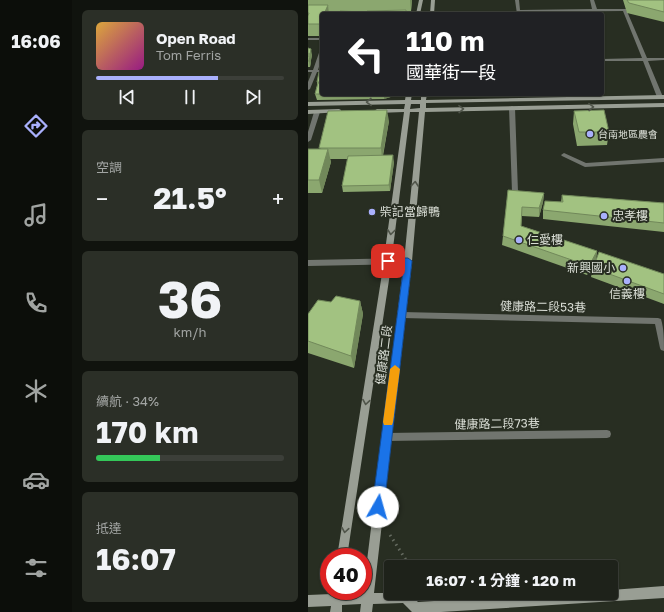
<!DOCTYPE html>
<html lang="zh-TW">
<head>
<meta charset="utf-8">
<style>
  body { margin:0; font-family:"Golos Text","Noto Sans TC",sans-serif; background:#2b2f27; color:#f1f3f6; height:100vh; display:flex; flex-direction:column; font-size:15px; white-space:nowrap }
  * { box-sizing:border-box; margin:0 }
  p { font-size:13px; color:#a1a4a2 }
  .icon { flex:none; width:22px; height:22px; fill:none; stroke:currentColor; stroke-width:2; stroke-linecap:round; stroke-linejoin:round }
  .map { position:relative; flex:1; overflow:hidden }
  .sheet { display:flex; flex-direction:column; gap:10px; padding:10px; background:#10130e; width:236px }
  .sheet>* { flex:none }
  .banner { position:absolute; left:12px; top:12px; width:284px; height:84px; border-radius:4px; box-shadow:0 1px 3px #0004,0 0 0 1px #3c3f39; background:#202124; color:#fff; overflow:hidden }
  .speed { position:absolute; left:12px; top:548px; display:flex; gap:8px; font-size:20px; font-weight:700; text-align:center }
  .speed>* { display:grid; place-content:center; width:52px; height:52px; border-radius:50%; background:#1e221a; box-shadow:0 1px 3px #0004,0 0 0 1px #3c3f39; line-height:1 }
  .speed .limit { border:6px solid #d22; background:#fff; color:#111 }
  .pin { position:absolute; display:grid; place-items:center; width:34px; height:34px; color:#fff; margin:-17px; border-radius:8px; box-shadow:0 2px 6px #0006 }
  .me { position:absolute; width:44px; margin:-22px; rotate:7deg; stroke-linejoin:round; filter:drop-shadow(0 0 3px #0008) }
  .turn { display:flex; align-items:center; gap:14px; height:84px; padding:0 20px; font-size:18px }
  .turn .icon { width:52px; height:52px; stroke-width:2.5 }
  .turn b { display:block; font-size:28px; line-height:34px }
  .big { font-size:30px; font-weight:700; line-height:1.1 }
  .sheet .widget { flex:1; display:flex; flex-direction:column; justify-content:center; gap:6px; min-width:0; padding:0 14px; border-radius:6px; background:#2b2f27 }
  .sheet .dial { align-items:center; gap:0 }
  .dial b { font-size:52px; line-height:1 }
  .song { display:flex; align-items:center; gap:12px }
  .cover { width:48px; height:48px; border-radius:6px; background:linear-gradient(135deg,hsl(40 70% 55%),hsl(310 70% 35%)) }
  .played { height:4px; border-radius:2px; background:linear-gradient(90deg,#a9b0fc 65%,#3c3f39 65%) }
  .keys { display:flex; justify-content:space-around; direction:ltr }
  .heat { display:flex; justify-content:space-between; align-items:center; font-size:22px; direction:ltr }
  .charge { height:6px; border-radius:3px; background:linear-gradient(90deg,#34c759 34%,#3c3f39 0) }
  .trip { position:absolute; left:76px; top:560px; width:234px; height:40px; border-radius:4px; background:#1e221a; box-shadow:0 1px 3px #0004,0 0 0 1px #3c3f39; font-weight:700; line-height:40px; text-align:center }
  main { display:flex; flex:1; min-height:0 }
  .tabs { display:flex; flex-direction:column; width:72px; justify-content:space-around; align-items:center; background:#0c0e0a; color:#a1a4a2 }
  .tabs .icon { width:28px; height:28px }
  .tabs .active { color:#a9b0fc }
  .tabs b { font-size:18px; color:#f1f3f6 }
  .map>svg:first-child { display:block }
</style>
</head>
<body>
<main>
<nav class="tabs">
<b>16:06</b>
<svg class="icon active" aria-label="directions" viewBox="0 0 24 24"><path d="M12 3l9 9-9 9-9-9zM9 14v-3h6M13 9l2 2-2 2"/></svg>
<svg class="icon" aria-label="music" viewBox="0 0 24 24"><path d="M9 18V5l10-2v13"/><circle cx="6" cy="18" r="3"/><circle cx="16" cy="16" r="3"/></svg>
<svg class="icon" aria-label="phone" viewBox="0 0 24 24"><path d="M5 4h4l2 5-3 2q2 4 5 5l2-3 5 2v4C11 20 4 13 5 4z"/></svg>
<svg class="icon" aria-label="climate" viewBox="0 0 24 24"><path d="M12 3v18M4 7l16 10M4 17L20 7"/></svg>
<svg class="icon" aria-label="car" viewBox="0 0 24 24"><path d="M5 17H2v-5l4-1 3-4h7l3 4 3 1v5h-3M9 17h6M6 11h13"/><circle cx="7" cy="17" r="2"/><circle cx="17" cy="17" r="2"/></svg>
<svg class="icon" aria-label="filters" viewBox="0 0 24 24"><path d="M4 7h16M4 17h16"/><circle cx="9" cy="7" r="2"/><circle cx="15" cy="17" r="2"/></svg>
</nav>
<section class="sheet">
<div class="widget">
<div class="song"><i class="cover"></i><div><b>Open Road</b><p>Tom Ferris</p></div></div>
<div class="played"></div>
<div class="keys"><svg class="icon" aria-label="previous" viewBox="0 0 24 24"><path d="M18 5L8 12l10 7zM5 5v14"/></svg><svg class="icon" aria-label="pause" viewBox="0 0 24 24"><path d="M8 5v14M16 5v14"/></svg><svg class="icon" aria-label="next" viewBox="0 0 24 24"><path d="M6 5l10 7-10 7zM19 5v14"/></svg></div>
</div>
<div class="widget"><p>空調</p>
<div class="heat"><a>−</a><b class="big">21.5°</b><a>+</a></div>
</div>
<div class="widget dial"><b>36</b><p>km/h</p></div>
<div class="widget"><p>續航 · 34%</p><b class="big">170 km</b><div class="charge"></div></div>
<div class="widget"><p>抵達</p><b class="big">16:07</b></div>
</section>
<div class="map">
<svg width="356" height="612" viewBox="0 0 356 612">
  <rect width="100%" height="100%" fill="#282e22"/>
  <g fill="none" stroke-linecap="round" stroke-linejoin="round">
    <path stroke="#666c61" stroke-width="3" stroke-dasharray="1.5 4" stroke-linecap="butt" d="M82,535L98,560L107,564"/>
    <path fill="#71756f" fill-rule="evenodd" d="M207,0H211L212,10L284,9L282,0H286L289,9H318L339,58H356V60L340,61L355,97L352,99L349,97L335,61H294V59L334,58L315,11L213,12V14H209Z
      M111,12H112V14H88L90,13Z
      M0,13H68L70,14H14V15H0Z
      M0,38H14V40H0Z
      M12,50H14V57L10,70H14V72H9L2,89L0,90V82L4,72H0V70H5Z
      M204,106L207,108L210,192L207,194L204,192L201,108Z
      M9,110L12,112L3,140L0,142V132L6,112Z
      M256,153L278,163L356,158V162L277,167L254,156L253,155Z
      M94,312L350,318L353,319C356,329 356,340 356,351L353,350L352,348L347,324L94,318L91,317L90,315L91,313Z
      M299,430L302,431L303,434L302,437L299,438L78,441L75,440L74,437L75,434L78,433Z"/>
    <path fill="#71756f" fill-rule="evenodd" d="M100,258L104,261L100,264L0,266V260Z"/>
    <path fill="#999e94" fill-rule="evenodd" d="M111,0H115L112,14H108Z
      M123,0H127L126,14H122Z
      M98,94H104L103,100H113V94H119L118,100L356,95V99L118,103V108L356,103V107L117,112L104,261L66,593H101L110,602L254,593H303V590L356,586V598L133,612H104L95,603L65,604L64,612H52L53,604L34,605V612H22L23,606L0,607V595L24,594V591H36L35,594L55,593L96,261L111,112H102L81,280L39,557H29L73,280L96,112L69,113L66,111L69,109H96L97,104L0,106V102L97,100ZM103,104H112V108L102,109Z
      M31,109L33,110V112L0,114V110Z"/>
  </g>
  <path fill="#8ba76f" d="M0,0H104L103,11H99V14L59,11H21V14H14V36H0Z
    M315,0H356V22L319,13Z
    M0,48L4,55L3,60V62L2,67H0Z
    M14,71V94H86V96L76,99L9,100L7,94L9,86V82Z
    M266,111L301,132L299,145L269,146L265,124Z
    M81,121L75,156L86,162L82,191L35,192L34,186L40,159H22L23,162L14,193H0V149H11Z
    M200,190L236,193L235,202L231,217L214,216L213,226L289,251L288,259L279,275L194,245L195,236Z
    M254,195L356,203V232L235,219V210L253,202Z
    M285,268L356,274V304L283,277Z
    M52,301L55,314L46,368L0,353V314L23,302Z"/>
  <path fill="#71885a" d="M102,0H104L103,11Z
    M20,5L21,14H16Z
    M3,49L4,55L3,60V62L2,67L1,61L2,56V54Z
    M76,94H86V96L76,99Z
    M79,110L81,121L74,159L73,148Z
    M20,149L23,162L14,193L11,180Z
    M85,155L86,162L82,191L81,185Z
    M236,193L235,202L231,217V208Z
    M289,251L288,259L279,275L281,266Z
    M52,301L55,314L46,368L43,356Z"/>
  <path fill="#a2c281" stroke="#71885a" d="M319,0H356V12L321,3Z
    M0,5H20L16,14H14V20L13,24H0V16L1,13H0Z
    M98,10V14H58L59,11Z
    M32,11L55,12L54,14H32Z
    M0,48L3,49L2,54H0Z
    M0,56H2L1,61H0Z
    M14,71V82H9L11,72Z
    M10,83H14V94H7Z
    M79,110L73,148H11L20,111Z
    M296,110L301,132H271L266,111Z
    M0,149H20L11,180H0Z
    M85,155L81,185L34,186L40,156Z
    M200,190L236,193L231,208L214,207L213,226L289,251L281,266L195,236Z
    M254,195L356,203V223L235,210L237,201L255,202Z
    M291,252L356,274V294L285,268Z
    M28,296L52,301L43,356L0,341V314L10,300L23,302Z"/>
  <defs><path id="oneway-chevron" d="M-2-3.5L2.5 0L-2 3.5" fill="none" stroke-width="1.6" stroke-linecap="round" stroke-linejoin="round"/></defs>
  <g stroke="#50554a">
    <use href="#oneway-chevron" transform="translate(61 102) rotate(179)"/>
    <use href="#oneway-chevron" transform="translate(283 107) rotate(-1)"/>
    <use href="#oneway-chevron" transform="translate(153 109) rotate(-1)"/>
    <use href="#oneway-chevron" transform="translate(107 184) rotate(-85)"/>
    <use href="#oneway-chevron" transform="translate(83 232) rotate(97)"/>
    <use href="#oneway-chevron" transform="translate(58 402) rotate(99)"/>
    <use href="#oneway-chevron" transform="translate(37 530) rotate(99)"/>
  </g>
  <path fill="#1a73e8" stroke="#114b97" d="M80,258H100L104,261L76,507L74,511L70,512L66,511L64,507L96,264L76,263L75,261Z"/>
  <path fill="#f59e0b" d="M87,365L92,369L85,422L84,425H76L75,422L82,369Z"/>
  <g fill="#a9b0fc" stroke="#282e22" stroke-width="1.5">
    <circle cx="282" cy="134" r="4"/>
    <circle cx="64" cy="212" r="4"/>
    <circle cx="296" cy="216" r="4"/>
    <circle cx="211" cy="240" r="4"/>
    <circle cx="315" cy="268" r="4"/>
    <circle cx="319" cy="281" r="4"/>
  </g>
  <g text-anchor="middle" stroke-width="4" stroke-linejoin="round" paint-order="stroke">
    <g font-size="10" fill="#daded6" stroke="#282e22" text-anchor="start">
      <text x="290" y="138">台南地區農會</text>
    </g>
    <g font-size="12" fill="#daded6" stroke="#282e22" text-anchor="start">
      <text x="72" y="216">柴記當歸鴨</text>
      <text x="304" y="220">忠孝樓</text>
      <text x="219" y="244">仁愛樓</text>
      <text x="307" y="272" text-anchor="end">新興國小</text>
      <text x="319" y="298" text-anchor="middle">信義樓</text>
    </g>
    <g font-size="12" fill="#daded6" stroke="#282e22">
      <text transform="translate(235 307) rotate(1)" y="4">健康路二段53巷</text>
      <text transform="translate(76 355) rotate(-83)" y="4">健康路二段</text>
      <text transform="translate(189 424) rotate(-1)" y="4">健康路二段73巷</text>
    </g>
  </g>
</svg>
<div class="speed"><div class="limit">40</div></div>
<div class="pin" style="left:80px;top:261px;background:#d93025"><svg class="icon" aria-label="arrive" viewBox="0 0 24 24"><path d="M6 21V4h12l-3 4 3 4H6"/></svg></div>
<svg class="me" style="left:70px;top:507px" viewBox="-20 -20 40 40"><circle r="19" fill="#fff"/><path d="M0-13L10 11 0 6-10 11z" fill="#1a73e8"/></svg>
<div class="trip">16:07 · 1 分鐘 · 120 m</div>
<div class="banner">
<div class="turn"><svg class="icon" aria-label="left" viewBox="0 0 24 24"><path d="M17 20v-9H6M10 6l-5 5 5 5"/></svg><div><b>110 m</b>國華街一段</div></div>
</div>
</div>
</main>
</body>
</html>
